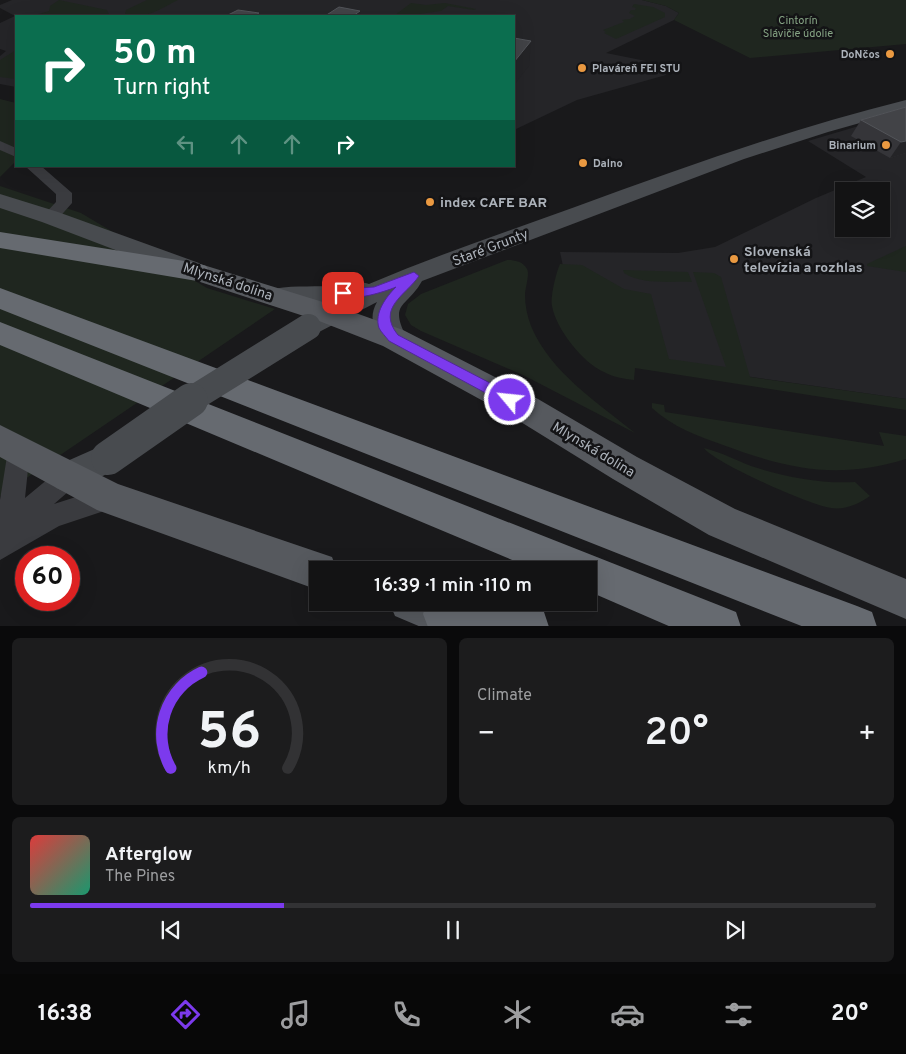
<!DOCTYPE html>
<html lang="en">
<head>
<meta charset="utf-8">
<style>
  body { margin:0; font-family:Overpass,sans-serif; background:#1c1c1d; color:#f1f3f6; height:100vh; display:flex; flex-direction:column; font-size:19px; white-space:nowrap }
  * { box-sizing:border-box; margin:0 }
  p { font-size:16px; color:#9d9ea0 }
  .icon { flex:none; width:28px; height:28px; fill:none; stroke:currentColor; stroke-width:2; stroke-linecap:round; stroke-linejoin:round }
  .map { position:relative; height:626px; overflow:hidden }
  .side { display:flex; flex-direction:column; gap:12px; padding:12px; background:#0a0a0b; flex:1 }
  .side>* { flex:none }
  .guide { position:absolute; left:15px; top:15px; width:500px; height:152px; border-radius:0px; box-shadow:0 5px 20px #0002,0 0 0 1px #323234; background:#0b6e4f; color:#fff; overflow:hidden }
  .tools { position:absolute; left:835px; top:182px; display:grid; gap:10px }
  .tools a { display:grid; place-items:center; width:55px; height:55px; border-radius:0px; background:#131314; box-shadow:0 5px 20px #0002,0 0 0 1px #323234; font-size:25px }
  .speed { position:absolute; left:15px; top:546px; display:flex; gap:10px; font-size:25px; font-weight:700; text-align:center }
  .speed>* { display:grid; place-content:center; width:65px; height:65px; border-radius:50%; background:#131314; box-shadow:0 5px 20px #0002,0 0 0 1px #323234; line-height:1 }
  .speed .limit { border:8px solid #d22; background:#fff; color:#111 }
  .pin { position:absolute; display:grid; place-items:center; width:42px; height:42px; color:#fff; margin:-21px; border-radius:10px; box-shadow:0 2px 8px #0006 }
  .me { position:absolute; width:55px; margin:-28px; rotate:298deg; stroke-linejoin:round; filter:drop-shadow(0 0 4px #0008) }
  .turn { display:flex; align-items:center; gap:18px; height:105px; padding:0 15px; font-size:22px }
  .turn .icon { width:65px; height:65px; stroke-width:2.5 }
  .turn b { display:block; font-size:35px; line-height:42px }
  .lanes { display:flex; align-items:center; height:48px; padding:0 15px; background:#0003; justify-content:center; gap:25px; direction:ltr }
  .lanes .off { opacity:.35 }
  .big { font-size:38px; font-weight:600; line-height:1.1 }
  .side .tile { flex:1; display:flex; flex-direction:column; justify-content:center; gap:8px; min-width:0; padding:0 18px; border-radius:8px; background:#1c1c1d }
  .side .dial { align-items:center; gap:0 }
  .dial svg { height:130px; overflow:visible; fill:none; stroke:#323234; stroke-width:7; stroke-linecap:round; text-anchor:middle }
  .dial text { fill:#f1f3f6; stroke:none }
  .song { display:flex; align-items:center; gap:15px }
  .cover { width:60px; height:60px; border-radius:8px; background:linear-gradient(135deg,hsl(0 70% 55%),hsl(160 70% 35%)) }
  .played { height:5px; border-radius:2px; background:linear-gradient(90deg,#7c3aed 30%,#323234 30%) }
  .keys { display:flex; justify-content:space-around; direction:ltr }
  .heat { display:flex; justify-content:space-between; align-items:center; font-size:28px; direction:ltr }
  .side .tiles { flex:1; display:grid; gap:12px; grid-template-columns:1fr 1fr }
  .tile:last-child { grid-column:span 2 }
  .trip { position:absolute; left:309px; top:561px; width:288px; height:50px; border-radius:0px; background:#131314; box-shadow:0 5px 20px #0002,0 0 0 1px #323234; font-weight:600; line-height:50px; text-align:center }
  .tab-bar { display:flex; height:80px; justify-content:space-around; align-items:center; background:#080808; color:#9d9ea0 }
  .tab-bar .icon { width:35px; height:35px }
  .tab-bar .active { color:#7c3aed }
  .tab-bar b { font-size:22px; color:#f1f3f6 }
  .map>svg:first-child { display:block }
</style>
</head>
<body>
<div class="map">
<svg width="906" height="627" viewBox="0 0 906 627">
  <rect width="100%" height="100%" fill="#19191b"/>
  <path fill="#252528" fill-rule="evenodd" d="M12,0H642L666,6L679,13L674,20L606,53L661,64L666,75L577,100L514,130V16H16V87L0,84V56L6,51L0,49V23L15,16L0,8V5Z
    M906,112V399L632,360L563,266L560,252L678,253L715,247L816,198L866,177L808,141ZM844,191H881V229H844Z"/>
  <path fill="#1f261f" d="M59,0L107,10L110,16H32L49,11L50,6Z
    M147,0H178C163,7 141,23 125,14L126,10Z
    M642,0H906V44L750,58L674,20L679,13L666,6Z
    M411,3L426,5L445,3L476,9L474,10L448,6L441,11L404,16L395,15Z
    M634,4L653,7L665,13V17L616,39L604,33L606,32L603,30L624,22L622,20L630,19L635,16L629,13L631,10H635L636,8L632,7Z
    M16,50V79L0,77V60Z
    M0,99L16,103V161L0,177Z
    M0,186L81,213L207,288L275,309L0,496Z
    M906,246V272L867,266V264Z
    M507,260C514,260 523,261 527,269C530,275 525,288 525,295C525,305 527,316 531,326C550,372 597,402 635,433L523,375L421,331L411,325L405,315L408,304L421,294Z
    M560,264L582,265L624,289L651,294L669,359L726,367L693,272L714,273L721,277L750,377L906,399V410L635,368L634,380C624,379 613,377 604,372C583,363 556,329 552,306C550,297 556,273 560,264Z
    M623,270L688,272L692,282C671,281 642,285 624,273Z
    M652,403L664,405L665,412L884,446L879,432L906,436V459C837,480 788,469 723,445C697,436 673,427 652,408Z
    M704,448C720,452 736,460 751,466C784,477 821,484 855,482L870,496C859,504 845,510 831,508C811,506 713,462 704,448Z"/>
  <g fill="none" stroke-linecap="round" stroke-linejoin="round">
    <path fill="#3a3b3f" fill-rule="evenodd" d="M0,141L16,148V157L0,150Z
      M25,166H41L72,193V203L56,221H44L42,217L56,202V194Z
      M19,440L27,443L30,450L25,498L60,469L68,466L76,469L80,477L76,485L54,504L110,486L119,490L122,498L119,506L59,526L0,560V500L8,450L11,443Z"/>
    <path fill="#484b4f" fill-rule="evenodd" d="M906,100V110L828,132L744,159L422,281C407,308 388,302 407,338L403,345L393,349L383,345C374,330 368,318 377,302L319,332L310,335L301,332L297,325L301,318L326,304L277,306L268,304L264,297L268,290C288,285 310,287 330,286C343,285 357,280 369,284C437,255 506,232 575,207C684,167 793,128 906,100Z
      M0,194L58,212L199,263L202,269L199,275L190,277L181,275L42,222L0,208Z
      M108,443L119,448L124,458L119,468L68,493L56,488L51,477L56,466Z"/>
    <path fill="#56595e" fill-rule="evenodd" d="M197,263L339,307L403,330L538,399L637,457L735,509L906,579V619L709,535L613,479L516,419L383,346L319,321L188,278L184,272L188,266Z
      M0,425L118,484L332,557L337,570H318V590L97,510L0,457Z
      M389,602H467L474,606L480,620L478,627H421L395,616Z"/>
    <path fill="#666a70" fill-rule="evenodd" d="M0,232L197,263L206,266L210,272L206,278L197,281L0,248Z
      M0,288L857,606L872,612L877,627H804L0,309Z
      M0,322L721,606L736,612L741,627H671L588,591V570H536L0,345Z
      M427,602C466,602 507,597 544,612L549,627H428L423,614Z"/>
    <path stroke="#484b4f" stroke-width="26" d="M189,401L308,327"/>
    <path stroke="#484b4f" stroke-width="34" d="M108,458L191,400"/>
  </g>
  <path fill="#353539" d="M906,107V153L890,158L851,136L861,120Z"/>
  <path fill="#242427" d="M360,11L361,16H353Z
    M531,41L529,66L514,85V62Z
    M906,141V153L890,158L901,142Z"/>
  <path fill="#424347" stroke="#525459" d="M339,7L360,11L353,16H325Z
    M238,10L259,13L254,16H226Z
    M514,38L531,41L514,62Z
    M906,107V141L901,142L861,120Z"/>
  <path fill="#7c3aed" stroke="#51269a" d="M414,272L419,276C406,295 376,308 398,335L515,396L517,400L515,404L510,405L506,404L389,341C386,337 381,332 379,328C374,313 386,297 396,287C384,292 347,304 338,293L343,289L374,287Z"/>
  <g fill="#ea9941" stroke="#141416" stroke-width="2">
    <circle cx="890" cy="54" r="5"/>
    <circle cx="582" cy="68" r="5"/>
    <circle cx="886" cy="145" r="5"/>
    <circle cx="583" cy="163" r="5"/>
    <circle cx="430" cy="202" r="5"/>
    <circle cx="734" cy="259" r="5"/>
  </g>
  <g text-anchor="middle" stroke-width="5" stroke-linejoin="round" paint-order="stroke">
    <g font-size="11" fill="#86a484" stroke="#141416">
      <text x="798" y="24">Cintorín<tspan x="798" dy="13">Slávičie údolie</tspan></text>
    </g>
    <g font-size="11" font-weight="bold" fill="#acb2ba" stroke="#141416" text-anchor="end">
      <text x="880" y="58">DoNčos</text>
      <text x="592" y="72" text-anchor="start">Plaváreň FEI STU</text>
      <text x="876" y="149">Binarium</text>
      <text x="593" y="167" text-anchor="start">Dalno</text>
    </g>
    <g font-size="14" font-weight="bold" fill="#acb2ba" stroke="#141416" text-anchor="start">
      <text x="440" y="207">index CAFE BAR</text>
      <text x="744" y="256">Slovenská<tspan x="744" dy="16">televízia a rozhlas</tspan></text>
    </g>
    <g font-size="14" fill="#acb2ba" stroke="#141416">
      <text transform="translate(490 247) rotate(-21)" y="5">Staré Grunty</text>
      <text transform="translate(228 281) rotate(18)" y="5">Mlynská dolina</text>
      <text transform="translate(594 449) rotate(31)" y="5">Mlynská dolina</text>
    </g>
  </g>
</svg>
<div class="tools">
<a><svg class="icon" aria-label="layers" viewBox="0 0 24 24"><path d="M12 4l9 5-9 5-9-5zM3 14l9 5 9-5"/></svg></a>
</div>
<div class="speed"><div class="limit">60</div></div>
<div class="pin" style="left:343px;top:293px;background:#d93025"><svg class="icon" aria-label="arrive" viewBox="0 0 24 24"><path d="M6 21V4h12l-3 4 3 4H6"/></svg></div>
<svg class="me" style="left:510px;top:400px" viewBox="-20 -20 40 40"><circle r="17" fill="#7c3aed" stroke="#fff" stroke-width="3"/><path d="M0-11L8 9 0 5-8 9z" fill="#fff"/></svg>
<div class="trip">16:39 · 1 min · 110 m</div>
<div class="guide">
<div class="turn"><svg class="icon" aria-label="right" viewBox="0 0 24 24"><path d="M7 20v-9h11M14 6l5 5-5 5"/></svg><div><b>50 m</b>Turn right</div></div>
<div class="lanes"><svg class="icon off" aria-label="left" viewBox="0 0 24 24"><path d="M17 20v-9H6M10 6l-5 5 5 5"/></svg><svg class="icon off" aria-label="ahead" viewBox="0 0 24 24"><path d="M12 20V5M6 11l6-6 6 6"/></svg><svg class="icon off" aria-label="ahead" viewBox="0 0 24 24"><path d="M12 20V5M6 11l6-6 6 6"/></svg><svg class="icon" aria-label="right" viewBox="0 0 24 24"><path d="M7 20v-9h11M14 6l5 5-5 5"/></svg></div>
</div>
</div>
<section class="side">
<div class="tiles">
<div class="tile dial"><svg viewBox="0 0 100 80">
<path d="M14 69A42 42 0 1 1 86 69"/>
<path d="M14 69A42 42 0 0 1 33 10" stroke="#7c3aed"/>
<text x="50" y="56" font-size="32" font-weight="700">56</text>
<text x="50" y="72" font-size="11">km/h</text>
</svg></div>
<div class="tile"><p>Climate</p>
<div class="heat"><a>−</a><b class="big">20°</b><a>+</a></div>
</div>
<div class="tile">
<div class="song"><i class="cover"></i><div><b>Afterglow</b><p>The Pines</p></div></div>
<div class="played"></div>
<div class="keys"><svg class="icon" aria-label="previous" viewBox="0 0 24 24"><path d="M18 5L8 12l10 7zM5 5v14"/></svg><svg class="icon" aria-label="pause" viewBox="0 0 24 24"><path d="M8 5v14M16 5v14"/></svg><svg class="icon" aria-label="next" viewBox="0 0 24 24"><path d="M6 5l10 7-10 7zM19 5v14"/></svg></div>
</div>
</div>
</section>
<nav class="tab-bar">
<b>16:38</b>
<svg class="icon active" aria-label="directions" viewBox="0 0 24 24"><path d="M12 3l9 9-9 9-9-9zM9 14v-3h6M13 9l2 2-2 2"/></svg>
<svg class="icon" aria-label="music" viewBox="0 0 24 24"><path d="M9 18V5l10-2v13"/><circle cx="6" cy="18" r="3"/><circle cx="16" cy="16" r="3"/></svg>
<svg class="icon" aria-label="phone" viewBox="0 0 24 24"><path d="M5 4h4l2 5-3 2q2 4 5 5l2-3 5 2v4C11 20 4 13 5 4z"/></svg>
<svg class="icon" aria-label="climate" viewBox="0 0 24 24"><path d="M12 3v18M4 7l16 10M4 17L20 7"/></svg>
<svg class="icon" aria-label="car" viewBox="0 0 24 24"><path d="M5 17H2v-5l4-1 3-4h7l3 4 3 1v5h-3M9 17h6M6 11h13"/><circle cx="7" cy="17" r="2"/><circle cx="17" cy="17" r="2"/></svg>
<svg class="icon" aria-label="filters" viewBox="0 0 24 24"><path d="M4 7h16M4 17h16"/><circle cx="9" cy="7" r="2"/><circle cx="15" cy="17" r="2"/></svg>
<b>20°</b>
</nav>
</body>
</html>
